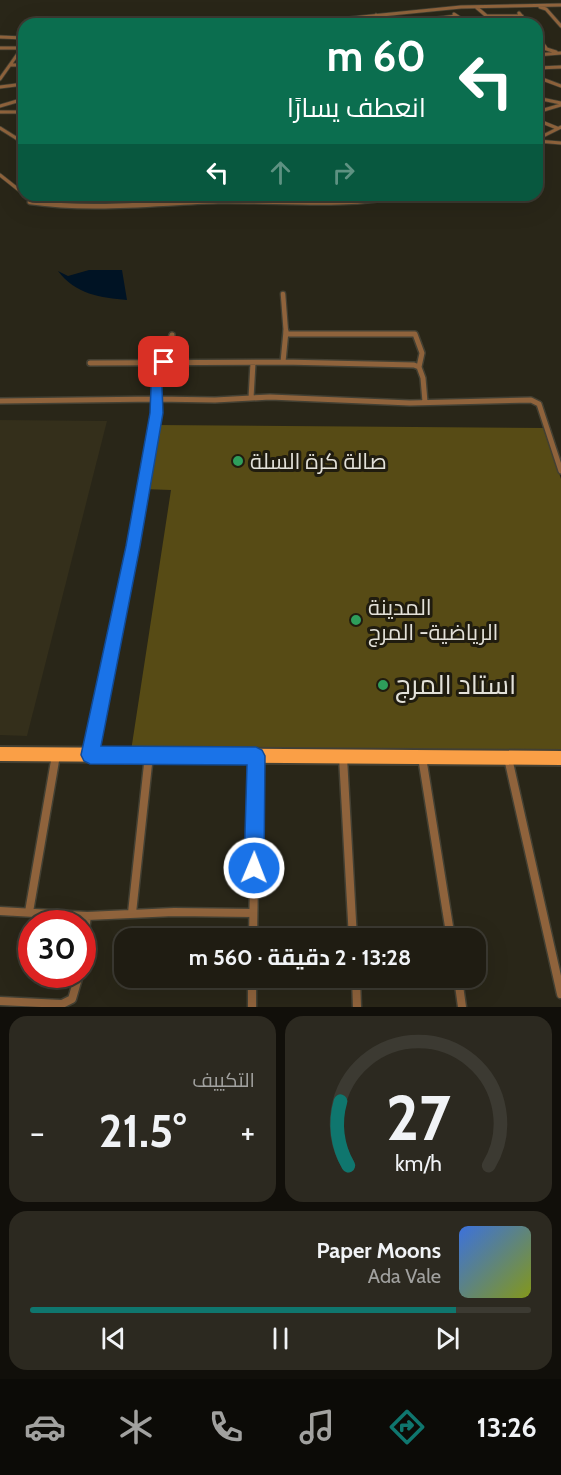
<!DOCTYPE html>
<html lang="ar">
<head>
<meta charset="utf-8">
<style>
  body { margin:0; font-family:Cabin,Cairo,sans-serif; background:#2c2920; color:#f1f3f6; direction:rtl; height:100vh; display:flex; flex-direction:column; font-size:22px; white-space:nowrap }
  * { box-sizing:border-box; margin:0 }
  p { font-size:20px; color:#a1a19f }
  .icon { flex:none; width:33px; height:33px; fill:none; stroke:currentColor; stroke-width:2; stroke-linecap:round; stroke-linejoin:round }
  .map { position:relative; height:1007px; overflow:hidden; direction:ltr }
  .drawer { display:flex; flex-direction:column; gap:9px; padding:9px; background:#110f0a; flex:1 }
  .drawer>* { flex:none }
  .banner { position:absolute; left:18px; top:18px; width:525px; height:183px; border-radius:18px; box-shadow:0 6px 24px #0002,0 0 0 2px #3c3a32; direction:rtl; background:#0b6e4f; color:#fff; overflow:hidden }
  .speed { position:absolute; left:18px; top:910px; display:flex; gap:12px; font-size:30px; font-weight:700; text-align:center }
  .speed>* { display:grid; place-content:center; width:78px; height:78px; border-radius:50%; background:#1f1c12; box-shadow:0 6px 24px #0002,0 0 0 2px #3c3a32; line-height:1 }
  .speed .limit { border:9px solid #d22; background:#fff; color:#111 }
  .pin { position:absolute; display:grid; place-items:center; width:51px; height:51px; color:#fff; margin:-26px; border-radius:12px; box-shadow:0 3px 9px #0006 }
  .me { position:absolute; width:66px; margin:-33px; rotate:1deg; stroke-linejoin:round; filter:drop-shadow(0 0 4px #0008) }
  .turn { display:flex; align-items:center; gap:21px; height:126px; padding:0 18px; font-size:27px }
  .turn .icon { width:78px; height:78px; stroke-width:2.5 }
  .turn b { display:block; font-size:42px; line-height:51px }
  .lanes { display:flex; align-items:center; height:57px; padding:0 18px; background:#0003; justify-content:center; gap:30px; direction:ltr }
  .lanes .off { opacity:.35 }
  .big { font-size:45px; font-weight:700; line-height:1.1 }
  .drawer .card { flex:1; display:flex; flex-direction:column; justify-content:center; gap:9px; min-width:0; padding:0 21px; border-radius:18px; background:#2c2920 }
  .drawer .dial { align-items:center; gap:0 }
  .dial svg { height:156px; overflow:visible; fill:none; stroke:#3c3a32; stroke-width:7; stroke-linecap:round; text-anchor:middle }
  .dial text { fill:#f1f3f6; stroke:none }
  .song { display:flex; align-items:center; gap:18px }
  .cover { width:72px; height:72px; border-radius:9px; background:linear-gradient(135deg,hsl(220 70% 55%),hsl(70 70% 35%)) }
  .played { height:6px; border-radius:3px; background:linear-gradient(90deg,#0f766e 85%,#3c3a32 85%) }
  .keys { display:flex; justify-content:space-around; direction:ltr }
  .heat { display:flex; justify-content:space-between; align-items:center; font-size:33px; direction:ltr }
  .drawer .tiles { flex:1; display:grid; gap:9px; grid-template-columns:1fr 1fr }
  .card:last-child { grid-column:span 2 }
  .trip { position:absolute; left:114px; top:928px; width:372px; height:60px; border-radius:18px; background:#1f1c12; box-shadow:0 6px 24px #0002,0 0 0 2px #3c3a32; font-weight:700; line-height:60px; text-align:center; direction:rtl }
  .tab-bar { display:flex; height:96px; justify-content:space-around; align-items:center; background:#0c0b07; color:#a1a19f }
  .tab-bar .icon { width:42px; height:42px }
  .tab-bar .selected { color:#0f766e }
  .tab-bar b { font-size:27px; color:#f1f3f6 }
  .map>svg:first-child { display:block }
</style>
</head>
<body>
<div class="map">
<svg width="561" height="1007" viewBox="0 0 561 1007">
  <rect width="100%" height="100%" fill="#292618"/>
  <path fill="#342f1b" d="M0,420L107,421L27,736L0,735Z"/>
  <path fill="#574b15" d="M155,425L544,428L561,479V750L131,751L171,490L143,489Z"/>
  <path fill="#001324" d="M89,270H122L127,300C101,298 75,294 58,271L68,276Z"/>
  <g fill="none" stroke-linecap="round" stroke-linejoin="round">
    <g stroke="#434033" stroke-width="4.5">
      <path id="minor-far4" d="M476,7L496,24
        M540,7L546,9L561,26
        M519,13L528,24
        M454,14L469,24
        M376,15L387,24
        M487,16H522
        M412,21L457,16
        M292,24L461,7L561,5
        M537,36L546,48
        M0,37L24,38
        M537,46L556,52
        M0,48H23
        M537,55L561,53
        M11,65H24
        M537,68L561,67
        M537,77L561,86
        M0,79L22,48
        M0,87L24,84
        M537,98L561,103
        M0,106L24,99
        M0,112H24
        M537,112L561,105
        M537,120L557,128
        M0,128L24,143
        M537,139L561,127
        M537,141L561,143
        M0,175L24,194"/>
    </g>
    <g stroke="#434033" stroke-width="7">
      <path id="minor-far3" d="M35,195L30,202C92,211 155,203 218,201C280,200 343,208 405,195
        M283,294L286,333"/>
    </g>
    <g stroke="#434033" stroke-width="8">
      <path id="minor-far2" d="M286,334H415L422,353L419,367
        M172,335L156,388L157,399L215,400L270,397L410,403L531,400L539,404L561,471
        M283,362L286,331
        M90,363L283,362L414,365L419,367L423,378L425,402
        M251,398L253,363
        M0,401L157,399L139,507"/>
    </g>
    <g stroke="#434033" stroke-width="10">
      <path id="minor-far1" d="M95,728L140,506"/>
    </g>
    <g stroke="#434033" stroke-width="11">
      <path id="minor" d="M90,753L95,727
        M343,757L353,939
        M422,757L451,939
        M508,758L561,994
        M0,911L87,916L174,912L253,913
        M29,912L56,755
        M132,913L149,755
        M253,939L256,757
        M82,952L87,916
        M252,978V1007
        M356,978L357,1007
        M458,978L462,1007
        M0,1001L62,1004L72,999L79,975"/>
    </g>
    <g stroke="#434033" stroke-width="4">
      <path id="primary" d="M0,747L561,751V765L0,761Z"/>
    </g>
    <use href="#minor-far4" stroke="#8f633c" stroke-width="3"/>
    <use href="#minor-far3" stroke="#8f633c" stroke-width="4.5"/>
    <use href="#minor-far2" stroke="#8f633c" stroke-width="5"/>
    <use href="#minor-far1" stroke="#8f633c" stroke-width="7"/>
    <use href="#minor" stroke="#8f633c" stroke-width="8"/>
    <use href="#primary" fill="#fa9f46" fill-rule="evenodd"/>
  </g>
  <path fill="#1a73e8" stroke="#114b97" stroke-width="1.5" d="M164,358L169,362L162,387L163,413L140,546L101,746L256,747L262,750L265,756L264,868L261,875L254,878L247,875L244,868L247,765L90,764L84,761L81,755L126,546L150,413L151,387L158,362Z"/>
  <g fill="#2e9e5b" stroke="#201c0f" stroke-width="2">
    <circle cx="238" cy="461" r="6"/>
    <circle cx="356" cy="620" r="6"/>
    <circle cx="383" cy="685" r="6"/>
  </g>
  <g text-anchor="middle" stroke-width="6" stroke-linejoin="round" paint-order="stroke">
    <g font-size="22" fill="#e3e1d9" stroke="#201c0f" text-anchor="start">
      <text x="250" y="469">صالة كرة السلة</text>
      <text x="368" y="615">المدينة<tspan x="368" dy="25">الرياضية- المرج</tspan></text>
    </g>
    <g font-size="27" fill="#e3e1d9" stroke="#201c0f" text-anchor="start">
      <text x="395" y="694">استاد المرج</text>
    </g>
  </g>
</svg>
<div class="speed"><div class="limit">30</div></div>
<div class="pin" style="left:164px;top:362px;background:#d93025"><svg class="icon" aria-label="arrive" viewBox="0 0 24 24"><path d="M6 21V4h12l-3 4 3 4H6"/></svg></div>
<svg class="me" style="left:254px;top:868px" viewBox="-20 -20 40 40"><circle r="17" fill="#1a73e8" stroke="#fff" stroke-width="3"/><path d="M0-11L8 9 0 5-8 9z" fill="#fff"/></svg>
<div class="trip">13:28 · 2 دقيقة · 560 m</div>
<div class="banner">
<div class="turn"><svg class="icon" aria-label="left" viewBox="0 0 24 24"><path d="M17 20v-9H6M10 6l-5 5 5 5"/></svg><div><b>60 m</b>انعطف يسارًا</div></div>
<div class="lanes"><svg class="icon" aria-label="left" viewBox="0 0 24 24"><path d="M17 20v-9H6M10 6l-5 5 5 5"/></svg><svg class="icon off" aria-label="ahead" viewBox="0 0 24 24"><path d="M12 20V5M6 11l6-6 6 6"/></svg><svg class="icon off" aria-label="right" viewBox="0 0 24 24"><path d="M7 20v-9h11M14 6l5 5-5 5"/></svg></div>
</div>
</div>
<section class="drawer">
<div class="tiles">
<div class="card dial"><svg viewBox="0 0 100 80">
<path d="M14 69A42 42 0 1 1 86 69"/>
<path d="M14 69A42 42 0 0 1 10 36" stroke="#0f766e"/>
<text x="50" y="56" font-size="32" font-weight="700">27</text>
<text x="50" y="72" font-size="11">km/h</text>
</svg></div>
<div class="card"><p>التكييف</p>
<div class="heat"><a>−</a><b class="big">21.5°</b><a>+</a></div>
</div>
<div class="card">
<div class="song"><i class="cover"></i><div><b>Paper Moons</b><p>Ada Vale</p></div></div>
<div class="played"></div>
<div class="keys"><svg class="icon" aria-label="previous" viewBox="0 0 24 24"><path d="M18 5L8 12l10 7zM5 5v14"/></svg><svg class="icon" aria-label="pause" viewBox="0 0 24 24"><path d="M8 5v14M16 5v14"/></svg><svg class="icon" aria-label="next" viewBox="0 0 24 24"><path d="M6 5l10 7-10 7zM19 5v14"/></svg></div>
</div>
</div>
</section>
<nav class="tab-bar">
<b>13:26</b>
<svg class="icon selected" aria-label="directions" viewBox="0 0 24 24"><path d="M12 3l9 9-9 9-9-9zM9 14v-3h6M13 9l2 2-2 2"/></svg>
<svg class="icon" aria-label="music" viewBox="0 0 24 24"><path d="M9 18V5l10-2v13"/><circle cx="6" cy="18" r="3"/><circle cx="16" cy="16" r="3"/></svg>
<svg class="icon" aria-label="phone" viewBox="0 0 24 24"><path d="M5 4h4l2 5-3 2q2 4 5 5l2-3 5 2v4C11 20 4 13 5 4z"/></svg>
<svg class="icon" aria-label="climate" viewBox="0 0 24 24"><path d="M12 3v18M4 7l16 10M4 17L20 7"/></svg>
<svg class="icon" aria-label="car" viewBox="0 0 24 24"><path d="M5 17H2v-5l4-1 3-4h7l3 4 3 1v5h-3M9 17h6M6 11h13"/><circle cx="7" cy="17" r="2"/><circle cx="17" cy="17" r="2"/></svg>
</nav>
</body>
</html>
